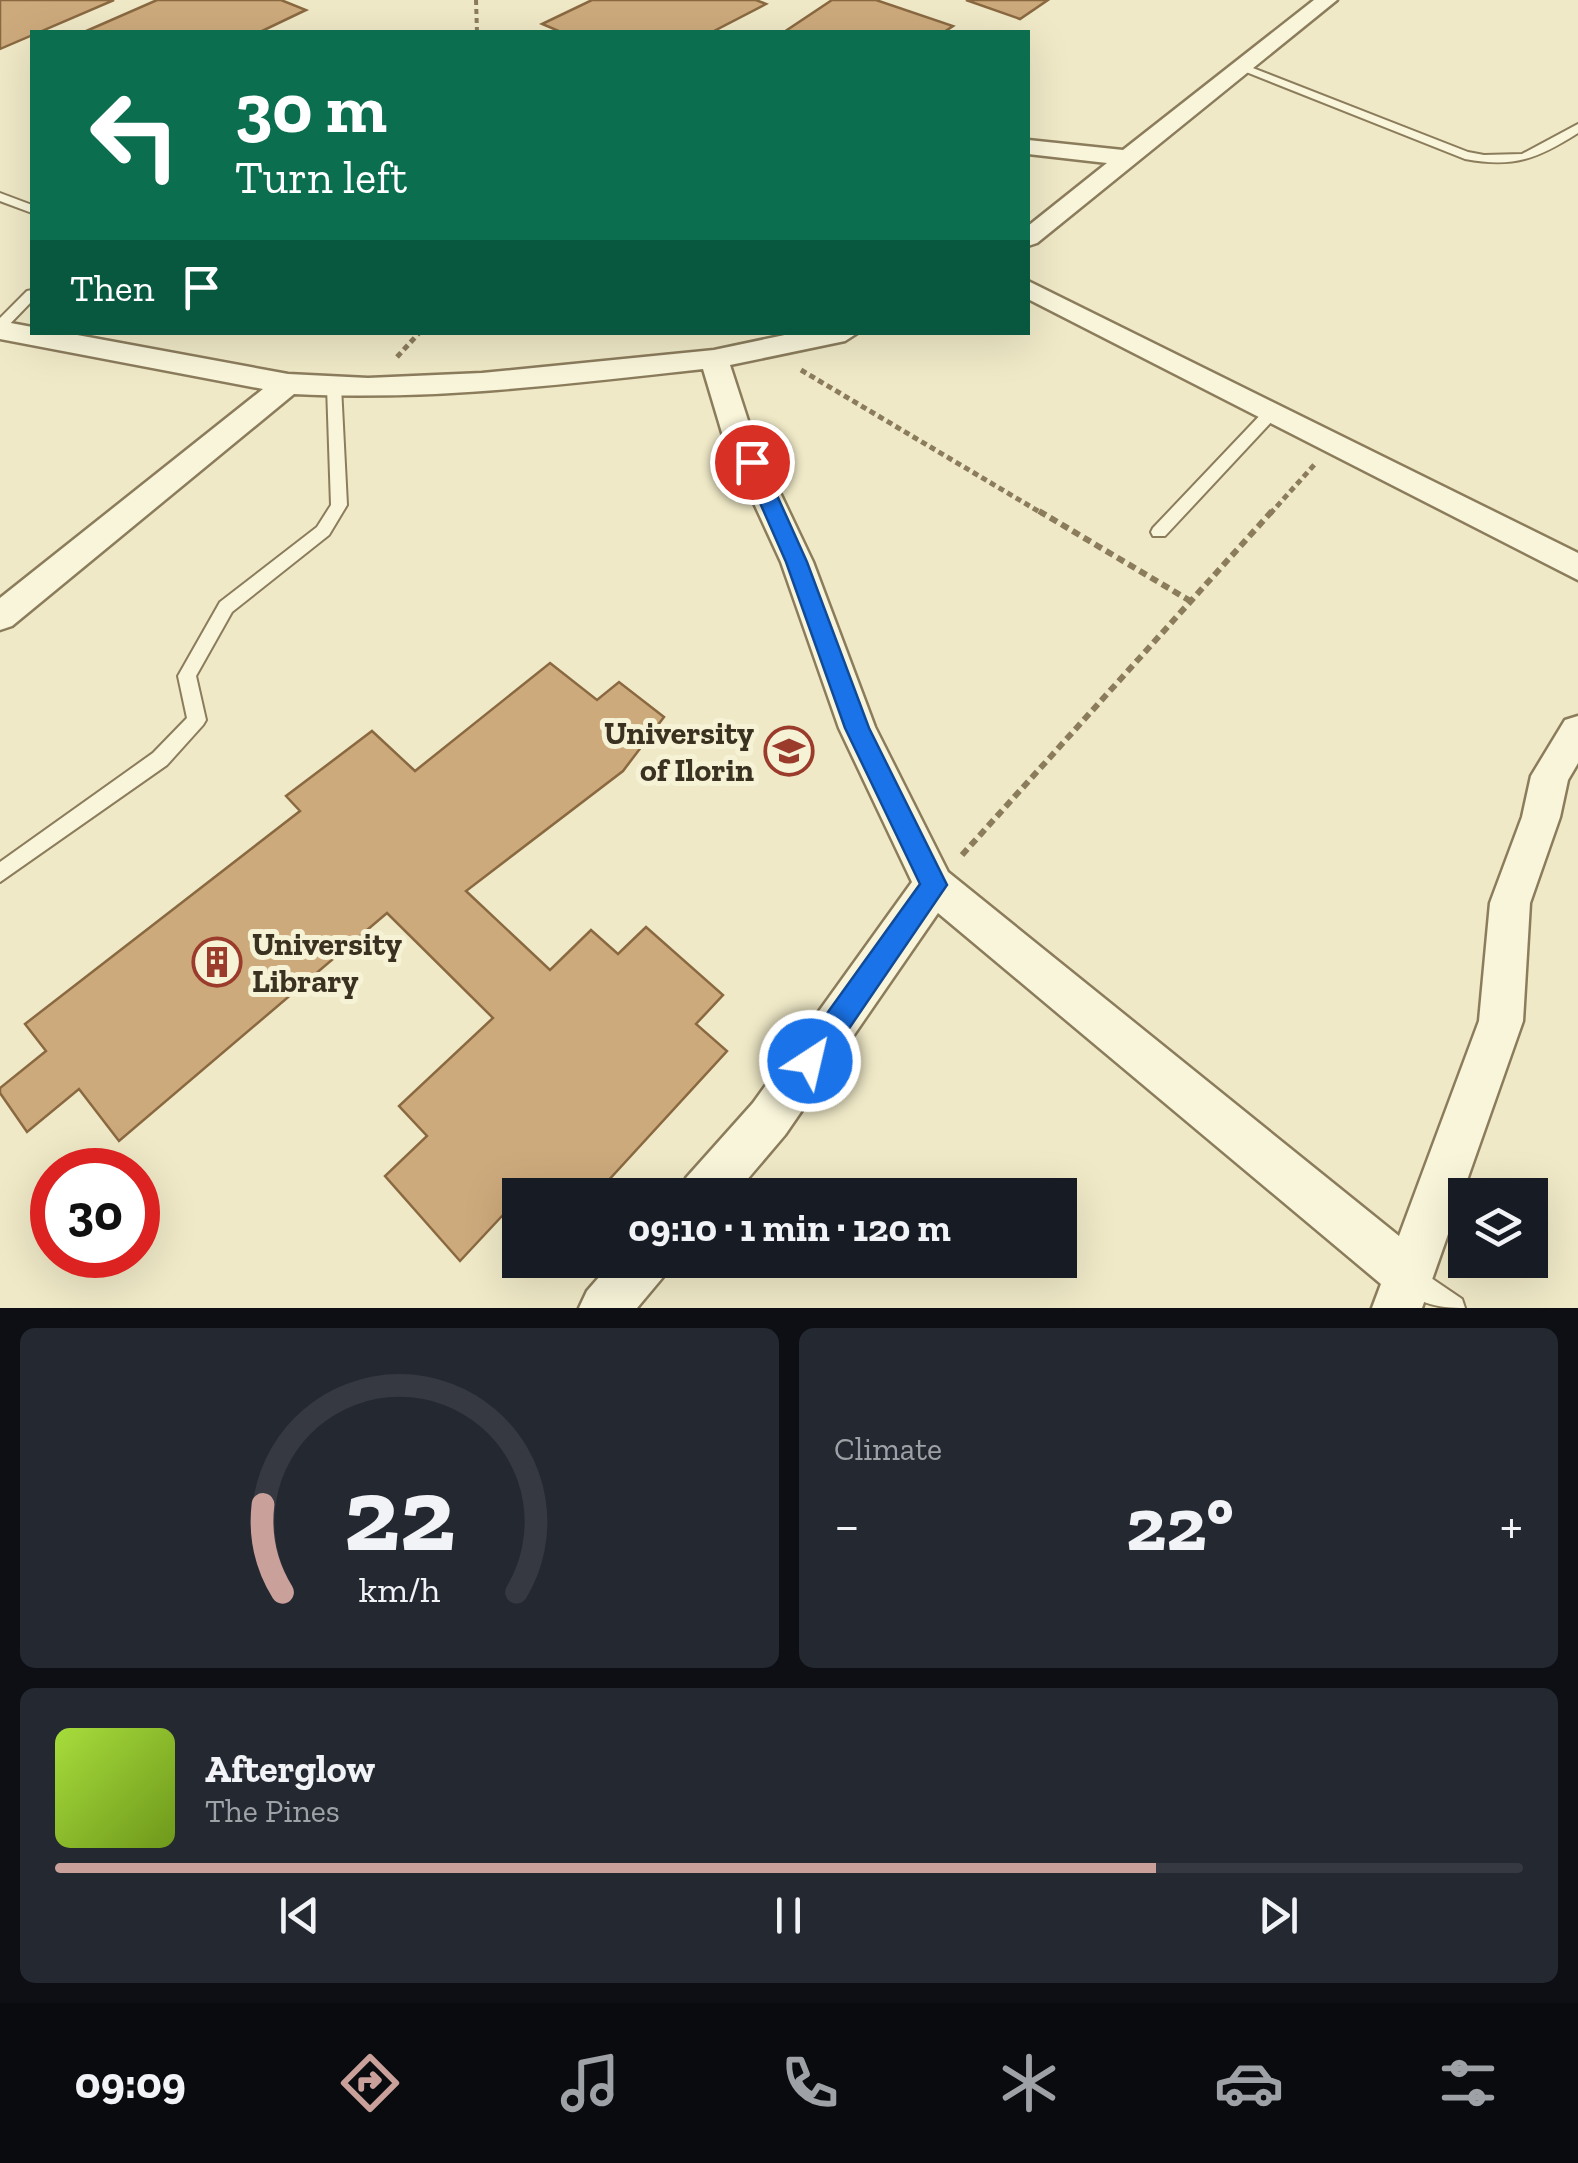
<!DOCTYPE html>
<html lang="en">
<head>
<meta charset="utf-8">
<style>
  body { margin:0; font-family:"Zilla Slab",serif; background:#242831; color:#f1f3f6; height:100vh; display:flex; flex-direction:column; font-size:38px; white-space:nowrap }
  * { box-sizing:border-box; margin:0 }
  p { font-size:32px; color:#9ea1a6 }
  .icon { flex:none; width:55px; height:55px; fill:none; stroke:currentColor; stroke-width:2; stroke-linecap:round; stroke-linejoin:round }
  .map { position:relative; height:1308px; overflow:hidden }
  .sheet { display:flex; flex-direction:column; gap:20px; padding:20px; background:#0d0f14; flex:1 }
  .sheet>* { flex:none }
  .guide { position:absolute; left:30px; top:30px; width:1000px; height:305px; border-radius:0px; box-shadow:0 10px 40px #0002; background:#0b6e4f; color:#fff; overflow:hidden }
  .buttons { position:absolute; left:1448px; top:1178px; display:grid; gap:20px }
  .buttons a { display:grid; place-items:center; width:100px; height:100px; border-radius:0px; background:#171b24; box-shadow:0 10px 40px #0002; font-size:50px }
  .speed { position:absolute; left:30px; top:1148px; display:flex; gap:20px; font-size:50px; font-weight:700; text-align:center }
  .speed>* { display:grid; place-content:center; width:130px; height:130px; border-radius:50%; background:#171b24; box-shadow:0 10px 40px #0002; line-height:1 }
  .speed .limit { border:15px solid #d22; background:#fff; color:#111 }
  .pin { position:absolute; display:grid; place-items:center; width:85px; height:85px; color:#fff; margin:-42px; border:5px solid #fff; border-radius:50%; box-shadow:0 2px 10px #0007 }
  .me { position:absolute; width:110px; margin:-55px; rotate:35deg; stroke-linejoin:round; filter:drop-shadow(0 0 8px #0008) }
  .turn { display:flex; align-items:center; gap:35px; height:210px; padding:0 40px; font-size:45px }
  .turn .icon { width:130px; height:130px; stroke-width:2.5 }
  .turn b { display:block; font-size:70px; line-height:85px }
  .then { display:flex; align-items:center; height:95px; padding:0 40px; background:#0003; gap:20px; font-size:38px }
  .big { font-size:75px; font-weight:700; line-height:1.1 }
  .sheet .card { flex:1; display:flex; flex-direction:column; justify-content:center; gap:15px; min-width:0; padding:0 35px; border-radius:15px; background:#242831 }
  .sheet .dial { align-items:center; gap:0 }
  .dial svg { height:260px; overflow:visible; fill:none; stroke:#363941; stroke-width:7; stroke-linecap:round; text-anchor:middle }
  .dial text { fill:#f1f3f6; stroke:none }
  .song { display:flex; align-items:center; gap:30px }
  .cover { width:120px; height:120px; border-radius:15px; background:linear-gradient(135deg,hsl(80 70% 55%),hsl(80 70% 35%)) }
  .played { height:10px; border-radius:5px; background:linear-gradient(90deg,#caa09b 75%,#363941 75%) }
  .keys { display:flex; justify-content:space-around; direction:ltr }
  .heat { display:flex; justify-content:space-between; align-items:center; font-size:55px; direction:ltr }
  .sheet .tiles { flex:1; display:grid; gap:20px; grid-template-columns:1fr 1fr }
  .card:last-child { grid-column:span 2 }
  .trip { position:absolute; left:502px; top:1178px; width:575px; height:100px; border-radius:0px; background:#171b24; box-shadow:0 10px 40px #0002; font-weight:700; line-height:100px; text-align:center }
  .dock { display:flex; height:160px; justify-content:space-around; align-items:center; background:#090b0e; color:#9ea1a6 }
  .dock .icon { width:70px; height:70px }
  .dock .current { color:#caa09b }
  .dock b { font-size:45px; color:#f1f3f6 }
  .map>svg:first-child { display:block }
</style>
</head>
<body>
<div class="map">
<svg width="1578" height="1308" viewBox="0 0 1578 1308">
  <rect width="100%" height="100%" fill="#efe9c7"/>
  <path fill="#cdaa7c" stroke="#8a6941" stroke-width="2.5" d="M0,0H114L0,49Z
    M157,0H281L306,10L260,32H84Z
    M592,0H756L766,4L712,32H561L542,24Z
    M832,0H876L953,26L944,32H784Z
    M966,0H1048L1020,19Z
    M550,663L597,700L619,682L664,717L623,771L466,891L550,970L591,930L618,954L646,927L723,995L696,1024L727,1051L595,1195H520V1236L502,1216L460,1261L385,1176L427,1136L399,1106L493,1018L387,913L119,1141L79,1089L27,1132L0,1093V1088L46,1051L25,1024L300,811L286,796L372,731L415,771Z"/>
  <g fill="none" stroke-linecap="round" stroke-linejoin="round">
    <g stroke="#8b7c5c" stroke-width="4">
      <path id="lane" d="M1240,63L1468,152L1484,155L1522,154L1578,124V133C1537,159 1514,168 1465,159L1236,68L1235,66Z
        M0,193L32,205V213L0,201Z
        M32,290V301L5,329L0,330V318L27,291Z
        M334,381L341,386L347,505L329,535L232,612L196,676L206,720L203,725L167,765L0,882V862L153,753L187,718L178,676L220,602L317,527L331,505L327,386Z
        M1271,408L1278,413L1276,417L1165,536H1153L1151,532L1153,528L1266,409Z
        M1409,1263L1462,1299L1465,1308C1438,1308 1409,1304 1397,1275L1400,1266Z"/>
    </g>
    <g stroke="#8b7c5c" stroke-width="5">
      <path id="street" d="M1314,0H1337L1037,243L1028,246V226L1107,163L1028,154V140L1123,150Z
        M1028,281L1578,553V580L1028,299Z
        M0,321L32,327V332H61L288,374L368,378L482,373L714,350L799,332H859L845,341L730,365L753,436L813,562L875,727L948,872L1399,1236L1479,1021L1490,903L1522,817L1531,776L1565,720L1578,716V763L1568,780L1560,817L1530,903L1523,1021L1422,1308H1372L1381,1284L938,913L785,1135L734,1195H680L686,1178L753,1103L912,882L839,728L781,562L723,436L703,369C567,384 432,401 294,394L12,626L0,630V598L263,389L0,339Z
        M614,1260H670L663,1277L637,1308H579L587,1291Z"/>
    </g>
    <path stroke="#8b7c5c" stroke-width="4" stroke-dasharray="5 4" stroke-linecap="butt" d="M476,0L477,32"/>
    <path stroke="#8b7c5c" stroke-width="5" stroke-dasharray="6 4" stroke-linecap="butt" d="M397,357L420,332
      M801,370L1043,514
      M1270,514L1315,464"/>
    <path stroke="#8b7c5c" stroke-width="6" stroke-dasharray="8 5" stroke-linecap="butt" d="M1039,511L1192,602
      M962,855L1272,511"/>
    <use href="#lane" fill="#f9f5da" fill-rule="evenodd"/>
    <use href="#street" fill="#f9f5da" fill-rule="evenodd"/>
  </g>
  <path fill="#1a73e8" stroke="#114b97" stroke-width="2.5" d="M752,455L762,462L807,562L869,728L947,885L820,1071L810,1075L800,1071L796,1061L800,1051L920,884L845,728L786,562L742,462Z"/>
  <defs>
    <g id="university-ring" transform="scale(2.5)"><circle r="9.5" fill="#f6f2d6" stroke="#9a3b2b" stroke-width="1.5"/><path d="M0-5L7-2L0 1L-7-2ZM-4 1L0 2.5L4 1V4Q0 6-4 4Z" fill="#9a3b2b"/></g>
    <g id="building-ring" transform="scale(2.5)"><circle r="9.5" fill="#f6f2d6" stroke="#9a3b2b" stroke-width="1.5"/><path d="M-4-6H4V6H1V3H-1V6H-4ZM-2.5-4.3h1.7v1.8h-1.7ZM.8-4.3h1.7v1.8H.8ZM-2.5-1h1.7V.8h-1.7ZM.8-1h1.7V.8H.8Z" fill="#9a3b2b"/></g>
  </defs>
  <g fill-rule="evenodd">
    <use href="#university-ring" x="789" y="751"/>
    <use href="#building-ring" x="217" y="962"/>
  </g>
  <g text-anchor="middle" stroke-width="10" stroke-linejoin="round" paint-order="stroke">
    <g font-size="32" font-weight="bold" fill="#3b3120" stroke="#f6f2d6" text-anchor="end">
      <text x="754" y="744">University<tspan x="754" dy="37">of Ilorin</tspan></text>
      <text x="252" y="955" text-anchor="start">University<tspan x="252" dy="37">Library</tspan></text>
    </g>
  </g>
</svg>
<div class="buttons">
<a><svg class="icon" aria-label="layers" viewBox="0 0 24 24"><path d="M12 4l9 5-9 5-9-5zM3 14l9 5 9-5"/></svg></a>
</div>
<div class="speed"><div class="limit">30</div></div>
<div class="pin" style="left:752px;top:462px;background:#d93025"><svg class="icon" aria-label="arrive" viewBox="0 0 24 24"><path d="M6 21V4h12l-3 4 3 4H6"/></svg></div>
<svg class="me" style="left:810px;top:1061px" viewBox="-20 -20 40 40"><circle r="17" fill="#1a73e8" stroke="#fff" stroke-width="3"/><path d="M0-11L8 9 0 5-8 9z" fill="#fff"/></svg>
<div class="trip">09:10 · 1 min · 120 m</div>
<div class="guide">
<div class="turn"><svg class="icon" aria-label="left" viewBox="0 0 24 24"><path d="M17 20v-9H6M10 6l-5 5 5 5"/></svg><div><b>30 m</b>Turn left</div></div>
<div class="then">Then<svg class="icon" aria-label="arrive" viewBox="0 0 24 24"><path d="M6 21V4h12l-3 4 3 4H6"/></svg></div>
</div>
</div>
<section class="sheet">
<div class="tiles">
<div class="card dial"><svg viewBox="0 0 100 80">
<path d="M14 69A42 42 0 1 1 86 69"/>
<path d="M14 69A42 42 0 0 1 8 42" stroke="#caa09b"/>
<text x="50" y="56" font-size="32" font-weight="700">22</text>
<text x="50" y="72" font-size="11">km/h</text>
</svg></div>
<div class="card"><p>Climate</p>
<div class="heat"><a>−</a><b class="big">22°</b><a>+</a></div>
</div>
<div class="card">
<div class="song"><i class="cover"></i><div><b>Afterglow</b><p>The Pines</p></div></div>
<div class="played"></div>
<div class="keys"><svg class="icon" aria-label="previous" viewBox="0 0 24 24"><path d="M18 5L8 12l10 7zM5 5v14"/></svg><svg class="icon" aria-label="pause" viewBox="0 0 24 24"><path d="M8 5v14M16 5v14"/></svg><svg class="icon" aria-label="next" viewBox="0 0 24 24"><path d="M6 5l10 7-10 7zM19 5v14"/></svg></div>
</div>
</div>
</section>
<nav class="dock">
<b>09:09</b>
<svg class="icon current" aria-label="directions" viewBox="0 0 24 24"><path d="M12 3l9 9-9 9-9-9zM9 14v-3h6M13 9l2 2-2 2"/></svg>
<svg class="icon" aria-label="music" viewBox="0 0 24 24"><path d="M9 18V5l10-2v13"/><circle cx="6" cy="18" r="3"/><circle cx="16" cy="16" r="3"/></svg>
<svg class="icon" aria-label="phone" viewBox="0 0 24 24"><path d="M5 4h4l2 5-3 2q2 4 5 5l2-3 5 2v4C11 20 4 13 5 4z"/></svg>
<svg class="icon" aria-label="climate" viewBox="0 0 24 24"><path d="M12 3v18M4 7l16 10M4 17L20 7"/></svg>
<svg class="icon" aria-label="car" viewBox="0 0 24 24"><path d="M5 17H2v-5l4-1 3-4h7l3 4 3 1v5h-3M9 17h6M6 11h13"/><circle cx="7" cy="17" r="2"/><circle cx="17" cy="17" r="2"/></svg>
<svg class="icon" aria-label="filters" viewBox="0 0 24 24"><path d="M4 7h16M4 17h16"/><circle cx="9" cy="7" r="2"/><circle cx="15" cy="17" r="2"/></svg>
</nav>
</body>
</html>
